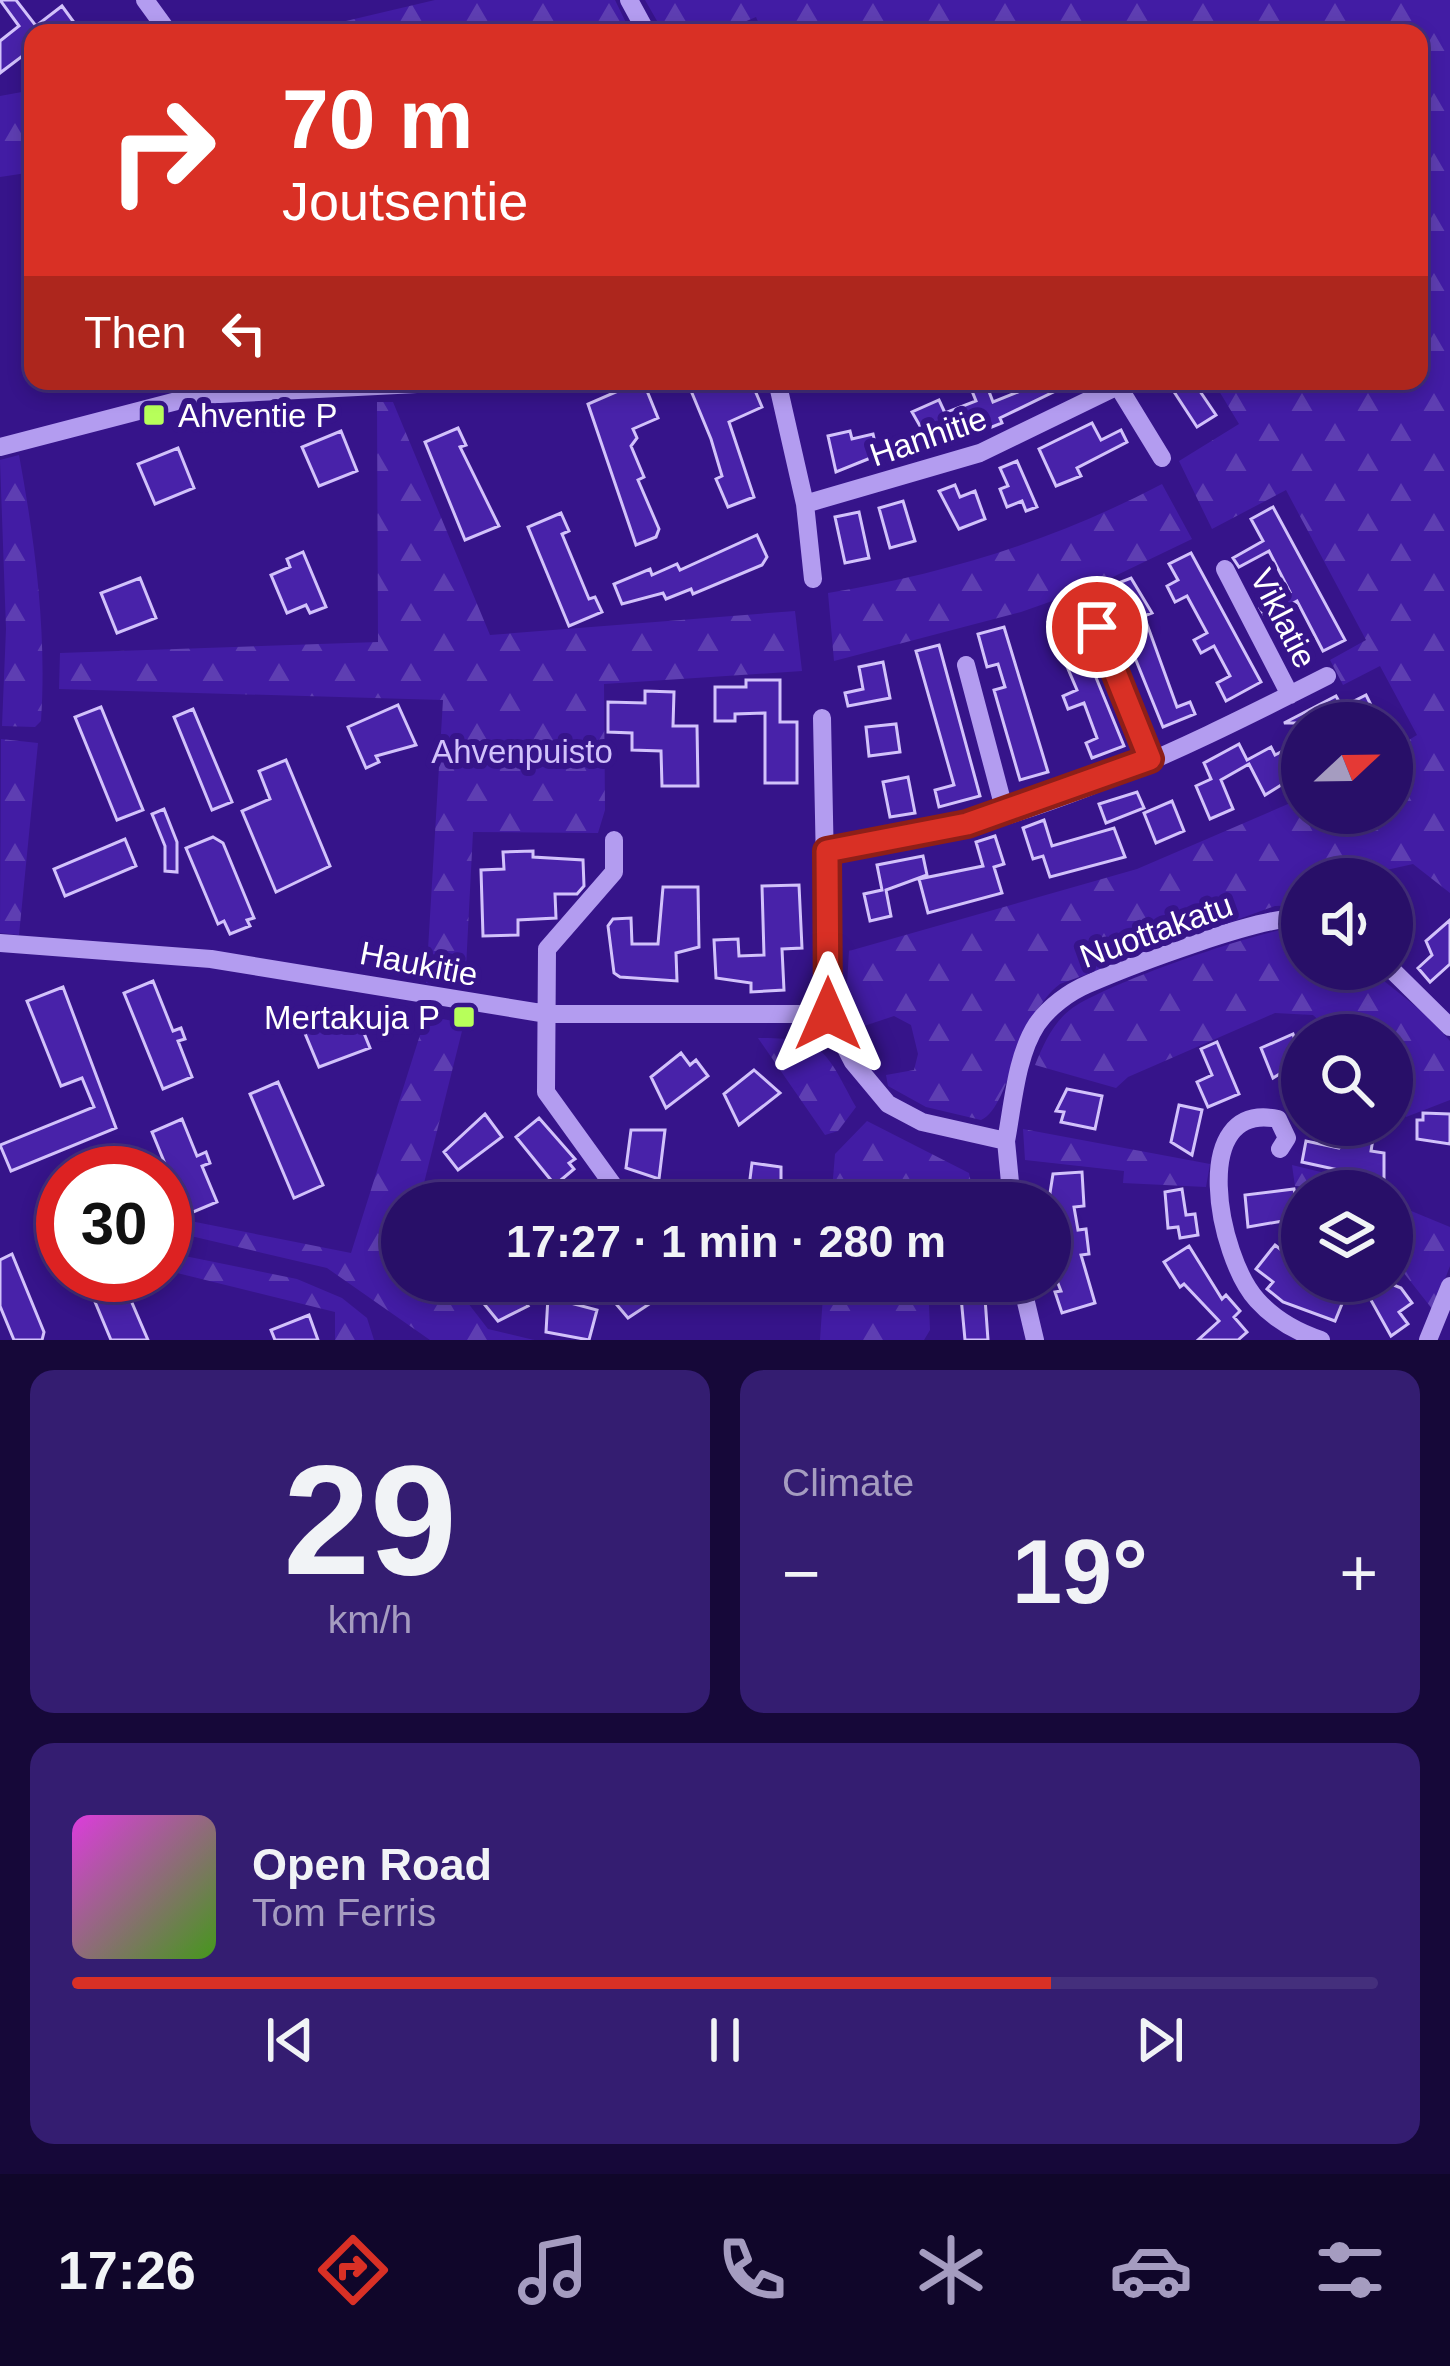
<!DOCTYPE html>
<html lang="en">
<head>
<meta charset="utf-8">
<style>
  body { margin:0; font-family:Arial,sans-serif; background:#341d71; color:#f1f3f6; height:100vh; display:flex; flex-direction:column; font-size:45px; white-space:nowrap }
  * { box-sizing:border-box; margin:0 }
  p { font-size:39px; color:#a59cc0 }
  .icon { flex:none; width:66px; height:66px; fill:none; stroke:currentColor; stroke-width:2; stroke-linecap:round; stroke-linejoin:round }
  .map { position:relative; height:1340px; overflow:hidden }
  .details { display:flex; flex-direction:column; gap:30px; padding:30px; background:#160839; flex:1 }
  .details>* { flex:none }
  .top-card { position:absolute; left:24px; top:24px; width:1404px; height:366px; border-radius:24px; box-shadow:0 6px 18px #0003,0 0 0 3px #442f7c; background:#d93025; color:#fff; overflow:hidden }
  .needle { width:78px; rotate:68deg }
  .controls { position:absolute; left:1281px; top:702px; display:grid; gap:24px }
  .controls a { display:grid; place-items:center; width:132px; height:132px; border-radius:50%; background:#280f68; box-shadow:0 6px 18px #0003,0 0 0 3px #442f7c; font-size:60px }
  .speed { position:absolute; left:36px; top:1146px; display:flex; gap:24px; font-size:60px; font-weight:700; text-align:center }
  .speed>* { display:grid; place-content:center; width:156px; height:156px; border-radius:50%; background:#280f68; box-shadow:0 6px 18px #0003,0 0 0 3px #442f7c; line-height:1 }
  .speed .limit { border:18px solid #d22; background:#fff; color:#111 }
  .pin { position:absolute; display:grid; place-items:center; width:102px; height:102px; color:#fff; margin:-51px; border:6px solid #fff; border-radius:50%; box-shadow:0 3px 12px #0007 }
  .me { position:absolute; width:132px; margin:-66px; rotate:0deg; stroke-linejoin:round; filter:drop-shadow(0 0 9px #0008) }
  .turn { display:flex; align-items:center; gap:42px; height:252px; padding:0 60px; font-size:54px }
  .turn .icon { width:156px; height:156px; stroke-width:2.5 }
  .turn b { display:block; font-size:84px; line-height:102px }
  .then { display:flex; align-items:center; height:114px; padding:0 60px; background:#0003; gap:24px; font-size:45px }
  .big { font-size:90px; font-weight:600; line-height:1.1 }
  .details .tile { flex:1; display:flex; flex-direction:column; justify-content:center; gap:18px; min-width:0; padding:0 42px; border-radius:24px; background:#341d71 }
  .details .dial { align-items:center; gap:0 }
  .dial b { font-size:156px; line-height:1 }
  .song { display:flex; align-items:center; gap:36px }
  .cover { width:144px; height:144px; border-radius:18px; background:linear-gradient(135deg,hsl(300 70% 55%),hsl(100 70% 35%)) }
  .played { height:12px; border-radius:6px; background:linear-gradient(90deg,#d93025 75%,#442f7c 75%) }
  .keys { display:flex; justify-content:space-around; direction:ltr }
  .heat { display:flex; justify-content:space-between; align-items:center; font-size:66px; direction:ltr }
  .details .tiles { flex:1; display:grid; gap:30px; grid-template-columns:1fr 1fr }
  .tile:last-child { grid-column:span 2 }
  .trip { position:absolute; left:381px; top:1182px; width:690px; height:120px; border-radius:60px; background:#280f68; box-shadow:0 6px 18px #0003,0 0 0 3px #442f7c; font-weight:600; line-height:120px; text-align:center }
  .tab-bar { display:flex; height:192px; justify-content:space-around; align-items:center; background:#10062a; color:#a59cc0 }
  .tab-bar .icon { width:84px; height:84px }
  .tab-bar .on { color:#d93025 }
  .tab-bar b { font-size:54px; color:#f1f3f6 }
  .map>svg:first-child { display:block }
</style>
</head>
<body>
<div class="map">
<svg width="1450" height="1340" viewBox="0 0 1450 1340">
  <defs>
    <pattern id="forest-firs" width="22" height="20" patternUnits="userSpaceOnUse" patternTransform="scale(3)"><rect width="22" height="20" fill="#421ca4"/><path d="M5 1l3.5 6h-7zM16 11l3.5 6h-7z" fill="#5e3eb2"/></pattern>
  </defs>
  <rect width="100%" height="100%" fill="#36148a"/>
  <path fill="url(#forest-firs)" d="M435,0H615L631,33H331L329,25Z
    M645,0H1450V893L1413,864L1373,873L1368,879H1302V905L1275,906L1060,984C1017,1016 1010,1108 981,1120L926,1107L888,1086L886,1075L914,1070L918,1054L911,1025L894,1016L861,1027L852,1023L846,1001L849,951L1137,869L1302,798V813H1392V750L1417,735L1380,666L1343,685L1330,660L1366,640L1286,490L1212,529L1179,461L1239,424L1213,381H1419V33H763L756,17L718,33H664Z
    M33,90V172L0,177V96Z
    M377,402H393L490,635L795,611L802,671L604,684L605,810L598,833L473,832L465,987L426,983L443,700L59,689L60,653L378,642Z
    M19,455C35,542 47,632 41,721L35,727L2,726L6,629L0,460Z
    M1162,484L1192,539L1092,587L1021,612L834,661L828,593C946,574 1055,540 1162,484Z
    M1,739L38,743L19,935L0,933Z
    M1295,927L1302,928V969H1369L1424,1013L1450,1041V1100L1406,1117L1392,1088V1035H1335L1313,1015L1275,1013L1128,1077L1116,1088L1035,1065C1044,1043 1055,1018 1077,1005C1121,979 1244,936 1295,927Z
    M426,1016L464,1023L419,1203H402V1281H451L488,1329L534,1340H430L327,1268L165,1230V1216L351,1253Z
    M758,1038C826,1038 825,1051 856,1107L838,1131L825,1135Z
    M867,1121L969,1173L975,1202L831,1203L835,1154Z
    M1023,1129L1210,1164L1206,1187L1123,1183L1124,1171L1025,1160Z
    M1292,1165L1399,1191V1206L1450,1227V1266L1433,1310L1392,1258V1191L1295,1186Z
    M165,1252L297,1279L342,1298L367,1318L374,1340H335V1312L165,1270Z
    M824,1281H928L930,1330L924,1340H820Z"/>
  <path fill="#4822a9" stroke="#d2c2fb" stroke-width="3" d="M0,0H16L36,26L62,6L78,28L71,33H33V65L25,54L0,73V41L19,26Z
    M630,381H643L658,418L633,429L637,438L631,446L644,477L638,480L659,529L656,537L636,545L588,404L632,385Z
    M687,381H713L716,388L751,381L762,407L729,422L754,497L728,507L716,479L722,476L711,439Z
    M968,381H985L993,402L1018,392L1013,381H1076L1000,418L1002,423L977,433L972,422L945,432L948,441L932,447L912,412L939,400L945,413L976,401Z
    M1167,381H1193L1216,415L1197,427Z
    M1092,423L1101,440L1121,430L1127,442L1077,468L1081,476L1056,486L1039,449Z
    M458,428L466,445L460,447L499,526L465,540L425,442Z
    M341,431L357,471L319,486L302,447Z
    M850,431L852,439L873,434L878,455L836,472L828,436Z
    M178,448L194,488L155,504L138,464Z
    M1017,461L1037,507L1026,511L1022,501L1007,507L1000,489L1008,486L1000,468Z
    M955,485L960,497L975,491L985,519L959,529L939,491Z
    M903,501L915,541L890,548L879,508Z
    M1273,507L1345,640L1323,651L1297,601L1266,618L1260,608L1290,592L1269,551L1239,567L1233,558L1263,541L1251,519Z
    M859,512L869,558L845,563L835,517Z
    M561,513L569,531L562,534L589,599L595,597L602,612L569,626L528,527Z
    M757,535L767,557L762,565L693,594L691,589L666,599L663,593L622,604L614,584L650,569L652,575L677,564L680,570Z
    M303,552L326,607L310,613L306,605L287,613L271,575L290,567L287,559Z
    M1191,553L1261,682L1226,701L1217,683L1230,676L1214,646L1201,653L1194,640L1207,633L1187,596L1175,602L1167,586L1178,580L1169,564Z
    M140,578L156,618L117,633L101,593Z
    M1131,578L1152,613L1144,616L1177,707L1190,702L1195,714L1163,727L1129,643L1138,639L1108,587Z
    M1070,614L1124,746L1092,758L1086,743L1097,738L1084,703L1068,709L1063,696L1077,690L1048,622Z
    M1004,627L1048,772L1020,780L994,690L1005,687L998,664L987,667L978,634Z
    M939,645L980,796L939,807L935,790L954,785L916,651Z
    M883,662L890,698L848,706L845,693L863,689L859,667Z
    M746,680H780V722H797V783H765V713L735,714V721H715V687H746Z
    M645,691L674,692L673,726H697L698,786H662L661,751L632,750V733L608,732V702L645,703Z
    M1366,695L1380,723H1350L1347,717L1336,723H1284L1336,696L1342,707Z
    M398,705L416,745L376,756L379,762L366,768L348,727Z
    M101,707L143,810L117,820L75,717Z
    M193,709L232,802L212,810L174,717Z
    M896,724L900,752L869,756L866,727Z
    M1302,741V772L1265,795L1249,764L1221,780L1233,809L1210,819L1196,786L1211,779L1204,763L1239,744L1247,760L1271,747L1275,755Z
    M286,760L330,866L276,892L242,811L270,799L259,771Z
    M908,777L915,813L890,817L883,782Z
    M1137,792L1144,808L1106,823L1099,804Z
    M1172,801L1184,831L1156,843L1144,813Z
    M164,809L177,842V872L165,871V846L152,814Z
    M1044,820L1052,846L1114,828L1125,857L1050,877L1043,856L1033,859L1023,828Z
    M995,836L1004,864L994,867L1002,893L928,913L919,879L983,866L976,842Z
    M213,837L223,843L254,918L247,920L250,926L230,934L224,921L218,924L186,848Z
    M125,839L136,866L65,896L54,869Z
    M533,851V857L583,860L584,886L577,894H555L556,918L518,920V935L483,936L481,870L504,869L503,852Z
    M923,856L927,875L886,890L891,916L870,921L864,894L882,890L877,865Z
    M799,885L802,948L782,949L784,990L751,992V983L716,978L714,940L738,939L739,956L764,955L762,886Z
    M663,887H698L699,947L676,953L677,981L620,977L614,973L608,926L613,919L631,918L632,944H658Z
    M1450,920V964L1430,982L1418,968L1432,955L1426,941Z
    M153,981L173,1031L181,1028L185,1039L178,1041L192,1077L163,1089L124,993Z
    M63,987L116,1128L11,1171L0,1145L94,1107L82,1078L61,1086L27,1001Z
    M355,1011L370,1048L319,1067L304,1031Z
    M1293,1034L1302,1060L1273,1078L1261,1048Z
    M1217,1042L1239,1094L1208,1107L1197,1082L1212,1075L1201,1049Z
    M681,1053L690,1065L696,1060L708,1076L666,1108L651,1077Z
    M754,1070L780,1093L739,1125L724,1094Z
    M278,1082L323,1185L294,1198L250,1094Z
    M1067,1089L1102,1096L1095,1129L1061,1122L1064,1112L1056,1111Z
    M1179,1105L1202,1110L1192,1155L1171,1142Z
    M1423,1113L1450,1114V1144L1417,1139V1120H1423Z
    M485,1114L502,1137L458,1170L444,1152Z
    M539,1118L575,1159L569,1163L574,1169L555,1185L516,1137Z
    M182,1119L197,1156L206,1152L210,1163L202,1166L217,1202L186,1215L152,1132Z
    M631,1130H665L659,1179L626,1168Z
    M1352,1134L1373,1139L1371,1151L1384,1153V1180L1302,1162L1306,1141L1339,1148Z
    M752,1163L781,1167V1203H747Z
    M1082,1172L1084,1206L1074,1207L1078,1230L1086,1229L1089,1254L1081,1255L1095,1303L1062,1313L1055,1292L1061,1291L1050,1263V1243L1056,1242L1050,1193L1053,1174Z
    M1182,1189L1186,1215L1195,1214L1198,1235L1180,1238L1178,1227L1168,1228L1165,1192Z
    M1294,1189L1300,1218L1248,1227L1245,1195Z
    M1275,1245L1302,1266V1281L1346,1294L1335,1321L1283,1302L1267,1289L1273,1282L1256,1269Z
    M1189,1246L1222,1299L1226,1295L1240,1311L1234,1317L1247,1332L1238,1340H1198L1219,1321L1184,1284L1180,1287L1164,1262Z
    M12,1254L44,1332L42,1340H14L0,1306V1260Z
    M111,1275H120L148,1340H111L88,1285Z
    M492,1281H509L528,1306L498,1321L476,1294Z
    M621,1281H656L666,1293L628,1318L606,1292Z
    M1384,1281L1401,1288L1412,1303L1399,1312L1408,1324L1391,1336L1367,1293Z
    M984,1284L988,1340H965L960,1286Z
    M548,1297L597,1310L589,1340L546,1332Z
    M309,1315L318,1340H275L271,1330Z"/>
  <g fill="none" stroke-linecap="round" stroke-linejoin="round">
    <path stroke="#b39cf0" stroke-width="18" d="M145,0L169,33
      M629,0L647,33
      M777,381L805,504L813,579
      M0,447L200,395L476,381
      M805,504L980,453L1118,386L1162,458
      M1225,569L1290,695
      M1097,627L1150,759
      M966,665L1005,812
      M822,718L828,1014L853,1062L888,1104L922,1122L1006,1141C1013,1105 1016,1056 1037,1024C1049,1007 1069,992 1088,984C1129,966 1263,915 1302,918
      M614,840V872L547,949L546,1092L626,1203
      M827,851C1002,839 1173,754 1327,676
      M0,943L211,959L547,1014H828
      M1391,969L1450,1027
      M1006,1141L1012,1203
      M1280,1149L1287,1138L1278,1119C1187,1100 1218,1257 1257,1300C1274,1319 1297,1332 1321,1340
      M677,1281L688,1295
      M1021,1281L1035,1340
      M1428,1340L1450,1286"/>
  </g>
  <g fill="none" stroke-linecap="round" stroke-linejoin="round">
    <g stroke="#8d1f18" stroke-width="30">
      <path id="route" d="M828,1014L827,851L967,824L1150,759L1097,627"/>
    </g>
    <use href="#route" stroke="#d93025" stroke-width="21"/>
  </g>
  <g fill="#b7ff5a" stroke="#36148a" stroke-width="4.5">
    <rect x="142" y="403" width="24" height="24" rx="6"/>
    <rect x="452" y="1005" width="24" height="24" rx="6"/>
  </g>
  <g text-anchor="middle" stroke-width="12" stroke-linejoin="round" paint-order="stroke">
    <g font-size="33" fill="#fff" stroke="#36148a" text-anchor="start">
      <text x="178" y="427">Ahventie P</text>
      <text x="440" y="1029" text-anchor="end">Mertakuja P</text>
    </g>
    <g font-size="33" fill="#fff" stroke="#36148a">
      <text transform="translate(928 436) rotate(-19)" y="12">Hanhitie</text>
      <text transform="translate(1284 618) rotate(63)" y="12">Viklatie</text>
      <text transform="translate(1156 930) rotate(-20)" y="12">Nuottakatu</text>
      <text transform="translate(419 963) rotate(11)" y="12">Haukitie</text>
    </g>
    <g font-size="33" fill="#d2c2fb" stroke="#36148a">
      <text x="522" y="763">Ahvenpuisto</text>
    </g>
  </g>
</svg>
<div class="controls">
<a><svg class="needle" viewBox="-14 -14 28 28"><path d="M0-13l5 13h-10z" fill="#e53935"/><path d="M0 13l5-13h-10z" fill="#a59cc0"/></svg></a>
<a><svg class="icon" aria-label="sound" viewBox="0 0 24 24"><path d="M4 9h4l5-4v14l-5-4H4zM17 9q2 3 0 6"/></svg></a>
<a><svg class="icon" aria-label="search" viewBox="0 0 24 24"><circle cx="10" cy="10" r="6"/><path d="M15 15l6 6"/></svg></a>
<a><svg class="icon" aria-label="layers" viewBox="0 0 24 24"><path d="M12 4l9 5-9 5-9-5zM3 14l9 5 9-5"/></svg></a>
</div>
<div class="speed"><div class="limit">30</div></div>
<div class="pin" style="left:1097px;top:627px;background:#d93025"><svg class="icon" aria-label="arrive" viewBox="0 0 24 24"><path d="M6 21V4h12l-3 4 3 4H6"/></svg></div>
<svg class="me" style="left:828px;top:1014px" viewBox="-20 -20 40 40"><path d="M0-17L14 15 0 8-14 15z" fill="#d93025" stroke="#fff" stroke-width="4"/></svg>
<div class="trip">17:27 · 1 min · 280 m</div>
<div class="top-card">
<div class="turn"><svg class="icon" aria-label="right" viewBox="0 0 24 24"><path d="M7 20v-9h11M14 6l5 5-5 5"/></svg><div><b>70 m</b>Joutsentie</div></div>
<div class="then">Then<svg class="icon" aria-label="left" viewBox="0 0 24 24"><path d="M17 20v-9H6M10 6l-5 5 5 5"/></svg></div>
</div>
</div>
<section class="details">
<div class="tiles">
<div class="tile dial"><b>29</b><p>km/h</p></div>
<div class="tile"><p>Climate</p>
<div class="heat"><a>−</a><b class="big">19°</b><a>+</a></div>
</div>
<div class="tile">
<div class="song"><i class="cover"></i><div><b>Open Road</b><p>Tom Ferris</p></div></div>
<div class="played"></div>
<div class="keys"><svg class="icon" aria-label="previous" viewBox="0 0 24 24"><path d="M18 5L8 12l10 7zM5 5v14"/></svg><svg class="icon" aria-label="pause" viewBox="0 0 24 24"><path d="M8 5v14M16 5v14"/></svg><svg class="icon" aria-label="next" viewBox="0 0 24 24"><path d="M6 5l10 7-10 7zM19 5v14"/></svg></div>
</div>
</div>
</section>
<nav class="tab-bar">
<b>17:26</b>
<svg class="icon on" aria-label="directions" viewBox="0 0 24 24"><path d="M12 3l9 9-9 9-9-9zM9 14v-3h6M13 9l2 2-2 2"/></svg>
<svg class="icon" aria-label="music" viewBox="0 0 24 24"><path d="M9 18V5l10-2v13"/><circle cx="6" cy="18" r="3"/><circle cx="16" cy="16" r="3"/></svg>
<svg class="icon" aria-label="phone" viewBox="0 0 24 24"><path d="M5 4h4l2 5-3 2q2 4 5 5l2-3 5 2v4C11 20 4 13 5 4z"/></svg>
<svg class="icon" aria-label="climate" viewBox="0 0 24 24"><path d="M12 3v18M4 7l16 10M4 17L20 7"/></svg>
<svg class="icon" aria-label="car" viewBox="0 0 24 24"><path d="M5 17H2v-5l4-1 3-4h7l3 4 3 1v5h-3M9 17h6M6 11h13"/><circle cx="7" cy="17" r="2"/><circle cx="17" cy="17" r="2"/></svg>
<svg class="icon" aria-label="filters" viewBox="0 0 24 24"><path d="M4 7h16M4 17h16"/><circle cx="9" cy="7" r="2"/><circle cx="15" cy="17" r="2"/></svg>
</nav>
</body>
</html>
